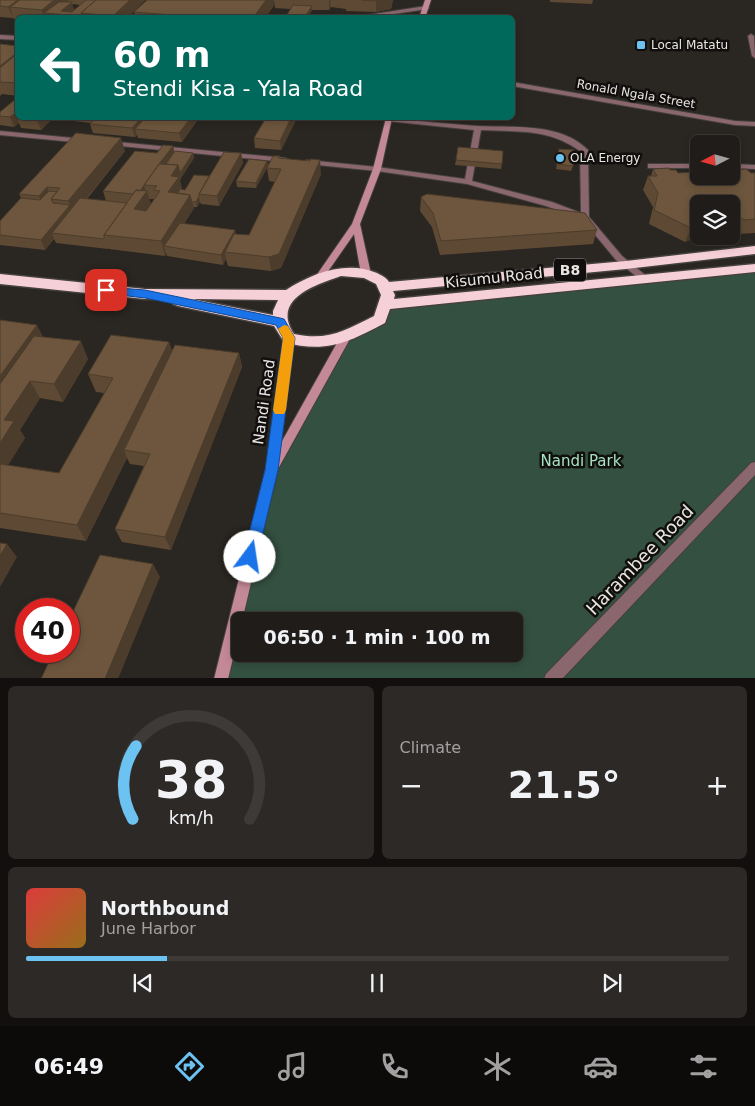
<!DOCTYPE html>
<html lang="en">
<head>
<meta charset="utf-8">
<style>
  body { margin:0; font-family:"DejaVu Sans",sans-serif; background:#2d2926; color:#f1f3f6; height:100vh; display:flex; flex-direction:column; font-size:19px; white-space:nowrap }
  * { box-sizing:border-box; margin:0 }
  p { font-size:16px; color:#a2a1a2 }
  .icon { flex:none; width:28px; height:28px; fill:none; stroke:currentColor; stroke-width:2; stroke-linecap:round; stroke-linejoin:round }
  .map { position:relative; height:678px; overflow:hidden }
  .panel { display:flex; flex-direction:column; gap:8px; padding:8px; background:#120f0e; flex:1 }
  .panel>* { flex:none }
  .banner { position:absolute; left:15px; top:15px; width:500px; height:105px; border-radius:8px; box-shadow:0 2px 8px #0003,0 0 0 1px #3d3a38; background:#00695c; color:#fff; overflow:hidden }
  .needle { width:32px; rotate:264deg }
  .controls { position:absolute; left:690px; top:135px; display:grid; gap:10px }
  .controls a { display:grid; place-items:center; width:50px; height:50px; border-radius:8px; background:#201c19; box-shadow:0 2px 8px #0003,0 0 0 1px #3d3a38; font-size:25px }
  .speed { position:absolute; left:15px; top:598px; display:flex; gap:10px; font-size:25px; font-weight:700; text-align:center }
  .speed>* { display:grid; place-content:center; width:65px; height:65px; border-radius:50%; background:#201c19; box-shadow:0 2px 8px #0003,0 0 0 1px #3d3a38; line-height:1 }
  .speed .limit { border:8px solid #d22; background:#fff; color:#111 }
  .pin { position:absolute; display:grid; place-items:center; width:42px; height:42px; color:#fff; margin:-21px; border-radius:10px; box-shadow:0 2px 8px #0006 }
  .me { position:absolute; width:55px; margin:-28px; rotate:14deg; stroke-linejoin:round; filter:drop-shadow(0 0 4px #0008) }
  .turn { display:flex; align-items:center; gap:18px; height:105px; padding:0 15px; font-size:22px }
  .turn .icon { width:65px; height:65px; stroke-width:2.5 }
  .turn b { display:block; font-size:35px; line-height:42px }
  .big { font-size:38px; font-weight:800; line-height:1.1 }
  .panel .tile { flex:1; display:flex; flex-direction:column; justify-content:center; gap:8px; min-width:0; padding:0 18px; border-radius:8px; background:#2d2926 }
  .panel .dial { align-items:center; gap:0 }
  .dial svg { height:130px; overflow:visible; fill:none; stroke:#3d3a38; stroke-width:7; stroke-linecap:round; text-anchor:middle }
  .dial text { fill:#f1f3f6; stroke:none }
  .song { display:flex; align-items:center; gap:15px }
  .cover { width:60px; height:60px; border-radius:8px; background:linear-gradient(135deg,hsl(0 70% 55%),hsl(40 70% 35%)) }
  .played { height:5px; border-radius:2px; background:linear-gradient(90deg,#6cc3f2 20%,#3d3a38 20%) }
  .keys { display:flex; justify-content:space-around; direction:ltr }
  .heat { display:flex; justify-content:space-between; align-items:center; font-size:28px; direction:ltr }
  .panel .tiles { flex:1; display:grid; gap:8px; grid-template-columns:1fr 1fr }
  .tile:last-child { grid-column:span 2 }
  .trip { position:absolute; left:231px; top:612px; width:292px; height:50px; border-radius:8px; background:#201c19; box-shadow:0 2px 8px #0003,0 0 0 1px #3d3a38; font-weight:800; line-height:50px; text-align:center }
  .tabs { display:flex; height:80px; justify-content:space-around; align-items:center; background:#0d0b0a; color:#a2a1a2 }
  .tabs .icon { width:35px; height:35px }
  .tabs .active { color:#6cc3f2 }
  .tabs b { font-size:22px; color:#f1f3f6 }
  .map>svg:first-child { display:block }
</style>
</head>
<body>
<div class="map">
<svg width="755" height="679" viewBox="0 0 755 679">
  <rect width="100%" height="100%" fill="#2a2621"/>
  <path fill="#335040" d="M755,269V678L228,679L240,628V654H515V621H242L279,469L350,339L391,305Z"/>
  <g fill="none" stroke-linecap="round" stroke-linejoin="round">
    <g stroke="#45413c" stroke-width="2">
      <path id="lane" d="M426,6L429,8L428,9L366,18H348Z
        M389,118C418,121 448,124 477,126C514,128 560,122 588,150L589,217L622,256L650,279L648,281H642L616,260L582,219L546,206L467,184L377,171L307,164L303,162L307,160L377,167L465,179L474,130L387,121L386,120ZM481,130C519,132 548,128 580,151L581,213L552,202L472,181Z
        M0,131L84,139L88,141L84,143L0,135Z
        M107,141L285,158L289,160L285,162L110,145L106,143Z
        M648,164H699V168H648Z
        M731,164L755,165V169L731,168Z"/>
    </g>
    <g stroke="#45413c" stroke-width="2">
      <path id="street" d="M751,34L754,36L755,58L752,56L748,36Z
        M0,35L18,36V40L0,39Z
        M512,82L735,121L755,122V126L735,125L512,86Z
        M755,462V475L562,679H544L546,674L751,463Z"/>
    </g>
    <g stroke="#45413c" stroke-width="2">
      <path id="secondary" d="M425,0H431L425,18H419Z
        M386,118H392L381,169L360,224L371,274L366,277L361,274L354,234L322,280H316L314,278L316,276L352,224L373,169Z
        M346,333L351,337L278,469L242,621H240V630L228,679H214L266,470L284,338L289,334L294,338L281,443L342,334Z"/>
    </g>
    <g stroke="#45413c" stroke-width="3">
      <path id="highway" d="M755,246V254L626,269L393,291L395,295L394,299L755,264V272L390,309L385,323C349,342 326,354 284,342L274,326L178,306L173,304L171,301L172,299H145L0,284V274L145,289L286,290C312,273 347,260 377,273C382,276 386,277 389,282L626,261ZM341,276L364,278L376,284L381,295L374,316C344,331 328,341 294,334C271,299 315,285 341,276ZM192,299L278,300L273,311V315Z"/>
    </g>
    <use href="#lane" fill="#8a666f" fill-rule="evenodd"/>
    <use href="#street" fill="#8a666f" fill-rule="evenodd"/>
    <use href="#secondary" fill="#c48998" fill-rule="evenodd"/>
    <use href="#highway" fill="#f5d0d9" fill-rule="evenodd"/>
  </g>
  <path fill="#5e4a34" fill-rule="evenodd" d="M0,0H145L127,18H18V19H14L13,18L0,17ZM72,4L80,5L74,10Z
    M147,0H393L391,9L376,12L346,11V9L331,7L329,10H312L307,18H285L291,9L275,8V4L265,18H136L134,12Z
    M550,0H593L592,4L550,2Z
    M0,44L18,46V96L2,94L0,96Z
    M0,112L18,118H53L41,130L21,128L19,123L14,127L0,125Z
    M55,118H199L182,142L138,138L137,135L135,137L93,133L90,124L91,123L55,119Z
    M266,118H297L281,150L255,148L254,138Z
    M173,146L174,152L193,153L194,158L181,178L180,181L182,189L185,190L209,176L241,153L243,163L219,206L201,204L200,202L197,207H193L194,208L184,224L236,234L249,235L275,182L269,181L267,168L256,188L237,187L236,181L267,161L268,165L280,158L321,174L281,268L271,271L228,266L226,259L223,265L167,256L166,253L165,256L109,249L108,248V249L56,243L54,239L45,250L0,245V221L21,198L19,194L125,151L87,199L106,201L103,191L157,153ZM149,199H154L151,204Z
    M559,149L573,166L571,171L556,169Z
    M456,160L502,164L501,169L455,165Z
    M653,169L670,170L678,173H755V233L738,234L731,231V204H699V236L685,242L649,224L653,207L643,190L648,176H651Z
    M421,197L597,230L593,244L440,255L432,227L420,211Z
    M0,320L43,337L88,359L63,402L40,398L20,430L25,438L8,465L59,473L104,393L96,392L88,374L169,342L172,351L239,353L242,367L171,550L122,542L115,529L144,466L130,464L127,458L86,541L0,528Z"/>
  <path fill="#4c3c2b" d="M18,0H37L10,7L13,18L8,7Z
    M54,0H68L69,2L44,13L45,18H44L42,10Z
    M130,0H145L127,18H114L113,16Z
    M266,0H274L275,4L265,18H253Z
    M329,0H330L331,7L329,10Z
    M380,0H393L391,9L376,12V1Z
    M72,2L74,11L68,15L61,11Z
    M312,6V10L307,18H304Z
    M18,52V68L0,82V66Z
    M18,111V118H17L19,123L14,127L10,117Z
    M40,118H53L41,130L37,120Z
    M141,118H151L135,129L137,135L135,137L132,128Z
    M191,118H199L182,142L179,133Z
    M291,118H297L281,150L280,141Z
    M121,138L125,151L58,233H52L54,239L45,250L41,240L70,205L68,201Z
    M173,146L175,155L144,185Z
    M193,153L194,158L181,178L180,173Z
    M241,153L243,163L219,206L217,196Z
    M320,160L321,174L281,268L271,271L269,257Z
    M267,161L268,166L256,188V183Z
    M178,165L181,179L180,181L182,190L176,200L168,192L171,176Z
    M144,185L146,193L147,191L151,205L139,223L134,209L137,195Z
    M47,187L52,199H51L44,210L39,196Z
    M190,195L194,208L170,247L164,246L166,253L165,256L161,241Z
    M199,196L200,202L197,207L196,202Z
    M699,225V236L685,242L691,228Z
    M235,230L237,240L225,252L226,259L223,265L221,255Z
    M37,325L44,339L0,403V376Z
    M81,341L88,359L63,402L54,384Z
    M169,342L175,360L124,450L127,458L86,541L77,525Z
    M239,353L242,367L171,550L165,537Z
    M30,381L40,398L20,430L25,438L0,478V443L4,420Z
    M7,544L17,557L0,587V556Z
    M153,564L160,577L118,679H105Z"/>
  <path fill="#6d563d" stroke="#4c3c2b" d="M0,0H18L8,7L0,6Z
    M20,0H54L42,10L10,7Z
    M86,0H96L81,13V14L79,16L44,13L59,2H72L61,11L72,12Z
    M96,0H130L113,16L81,13Z
    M147,0H266L253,18H210L134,12Z
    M362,0H380L376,1Z
    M293,5L312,6L304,18H285Z
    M0,44L18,46V52L0,66Z
    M18,53V83L0,82V68Z
    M18,97V111L10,117L0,116V112Z
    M17,118H40L37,120Z
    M96,118H141L132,128L90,124Z
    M145,118H191L179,133L135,129Z
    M266,118H291L280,141L254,138Z
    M76,133L121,138L68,201L51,199L60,188L47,187L39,196L19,194Z
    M163,145L173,146L159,164L140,191L136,190L133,194L103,191L135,151L157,153Z
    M458,147L503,151L502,164L456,160Z
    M559,149L574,150L573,166L557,164Z
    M175,151L193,153L180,173L178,165L166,164Z
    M224,152L241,153L217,196L199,194Z
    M273,156H280L278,158L310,161L311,159L320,160L279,254L269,257L225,252L234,234L249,235L281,169L267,168Z
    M249,159L267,161L256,183L236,181Z
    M159,164L178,165L171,176L179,177L168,192L190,195L161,241L104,235L136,190L147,191L134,209L146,211L160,191L154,190L157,186L144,185Z
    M669,168L670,170H676L678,173L699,172V176H731V170L746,169L751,173H755V219L745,220L731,213V204H699V225L691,228L654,210L658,193L648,176H657L653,169Z
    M194,175L209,176L199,194V196L196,202H192L190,195L178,193L180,189L185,190Z
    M49,191L57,192L51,199L53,203L70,205L41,240L0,235V221L21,198L40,200Z
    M427,194L585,213L597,230L441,241L433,213L421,197Z
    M80,198L127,203L104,235V239L52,233Z
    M180,223L235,230L221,255L164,246Z
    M0,320L37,325L0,376Z
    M111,335L169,342L77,525L0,513V464L59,473L113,378L88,374Z
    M34,336L81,341L54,384L30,381L4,420L14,421L0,443V384Z
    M175,345L239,353L165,537L115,529L150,454L124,450Z
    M0,543L7,544L0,556Z
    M100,555L153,564L105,679H41L54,651H69V620Z"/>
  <path fill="#1a73e8" stroke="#114b97" d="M106,287L145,290L280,318L284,319L295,338L278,470L256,562L250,564L245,562L243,557L265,470L283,338L276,325L145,298L103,293L101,290Z"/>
  <path fill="#f59e0b" d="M284,325L288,326L295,338L286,410L284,414H275L273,410L283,338L278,329Z"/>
  <g fill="#6cc3f2" stroke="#110f0d" stroke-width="2">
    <rect x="636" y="40" width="10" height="10" rx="2.5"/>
    <circle cx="560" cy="158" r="5"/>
  </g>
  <g text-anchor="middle" stroke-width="5" stroke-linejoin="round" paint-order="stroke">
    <g font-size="12" fill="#e8e5e2" stroke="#110f0d" text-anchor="start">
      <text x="651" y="49">Local Matatu</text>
      <text x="570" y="162">OLA Energy</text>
    </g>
    <g font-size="12" fill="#e8e5e2" stroke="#110f0d">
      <text transform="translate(636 94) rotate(10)" y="4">Ronald Ngala Street</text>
    </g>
    <rect fill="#110f0d" stroke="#a8a5a2" stroke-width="1" x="554" y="258.5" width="32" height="23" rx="4"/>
    <g font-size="14" font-weight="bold" fill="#e8e5e2">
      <text x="570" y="275">B8</text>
    </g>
    <g font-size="15" fill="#e8e5e2" stroke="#110f0d">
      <text transform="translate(494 278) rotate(-6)" y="5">Kisumu Road</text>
      <text transform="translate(264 402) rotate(-82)" y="5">Nandi Road</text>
    </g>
    <g font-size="15" fill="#a5e2bf" stroke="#110f0d">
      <text x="581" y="466">Nandi Park</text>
    </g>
    <g font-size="18" fill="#e8e5e2" stroke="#110f0d">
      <text transform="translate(640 560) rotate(-46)" y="6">Harambee Road</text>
    </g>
  </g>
</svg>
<div class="controls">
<a><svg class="needle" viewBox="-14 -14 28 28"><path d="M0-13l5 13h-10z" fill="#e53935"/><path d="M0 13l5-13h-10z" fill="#a2a1a2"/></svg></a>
<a><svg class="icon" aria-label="layers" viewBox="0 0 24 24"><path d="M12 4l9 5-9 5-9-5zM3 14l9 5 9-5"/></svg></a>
</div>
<div class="speed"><div class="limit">40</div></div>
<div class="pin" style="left:106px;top:290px;background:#d93025"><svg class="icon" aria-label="arrive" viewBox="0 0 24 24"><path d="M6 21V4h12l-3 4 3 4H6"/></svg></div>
<svg class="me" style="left:250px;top:557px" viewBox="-20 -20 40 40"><circle r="19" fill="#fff"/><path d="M0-13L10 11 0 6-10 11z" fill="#1a73e8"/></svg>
<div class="trip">06:50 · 1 min · 100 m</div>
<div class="banner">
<div class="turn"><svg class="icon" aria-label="left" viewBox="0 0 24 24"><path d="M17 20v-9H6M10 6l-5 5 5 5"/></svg><div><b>60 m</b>Stendi Kisa - Yala Road</div></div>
</div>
</div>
<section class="panel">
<div class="tiles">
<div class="tile dial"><svg viewBox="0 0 100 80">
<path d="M14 69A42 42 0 1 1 86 69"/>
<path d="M14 69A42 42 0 0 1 16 24" stroke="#6cc3f2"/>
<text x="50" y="56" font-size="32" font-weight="700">38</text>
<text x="50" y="72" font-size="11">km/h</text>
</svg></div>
<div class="tile"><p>Climate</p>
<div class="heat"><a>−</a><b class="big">21.5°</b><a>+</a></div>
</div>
<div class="tile">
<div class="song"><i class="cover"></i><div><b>Northbound</b><p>June Harbor</p></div></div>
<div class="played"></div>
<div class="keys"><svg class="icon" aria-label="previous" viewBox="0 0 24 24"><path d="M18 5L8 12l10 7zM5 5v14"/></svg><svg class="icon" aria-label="pause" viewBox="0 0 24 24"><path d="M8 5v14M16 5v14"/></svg><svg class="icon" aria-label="next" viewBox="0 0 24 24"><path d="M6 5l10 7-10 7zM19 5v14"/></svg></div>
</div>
</div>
</section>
<nav class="tabs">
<b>06:49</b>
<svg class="icon active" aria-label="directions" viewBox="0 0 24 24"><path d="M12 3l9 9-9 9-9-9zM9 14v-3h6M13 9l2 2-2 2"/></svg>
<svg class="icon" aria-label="music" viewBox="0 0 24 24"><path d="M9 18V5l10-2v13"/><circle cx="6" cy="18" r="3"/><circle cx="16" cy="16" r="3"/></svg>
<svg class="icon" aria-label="phone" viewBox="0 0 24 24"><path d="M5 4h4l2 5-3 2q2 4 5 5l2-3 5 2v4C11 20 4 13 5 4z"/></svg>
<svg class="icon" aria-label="climate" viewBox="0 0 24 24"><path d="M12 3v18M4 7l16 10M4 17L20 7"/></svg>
<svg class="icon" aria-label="car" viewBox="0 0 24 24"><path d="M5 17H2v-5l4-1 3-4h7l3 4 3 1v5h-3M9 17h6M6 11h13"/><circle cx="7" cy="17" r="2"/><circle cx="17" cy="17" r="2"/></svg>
<svg class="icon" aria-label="filters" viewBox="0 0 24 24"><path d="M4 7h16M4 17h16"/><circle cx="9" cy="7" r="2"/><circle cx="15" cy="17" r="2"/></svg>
</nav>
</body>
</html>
